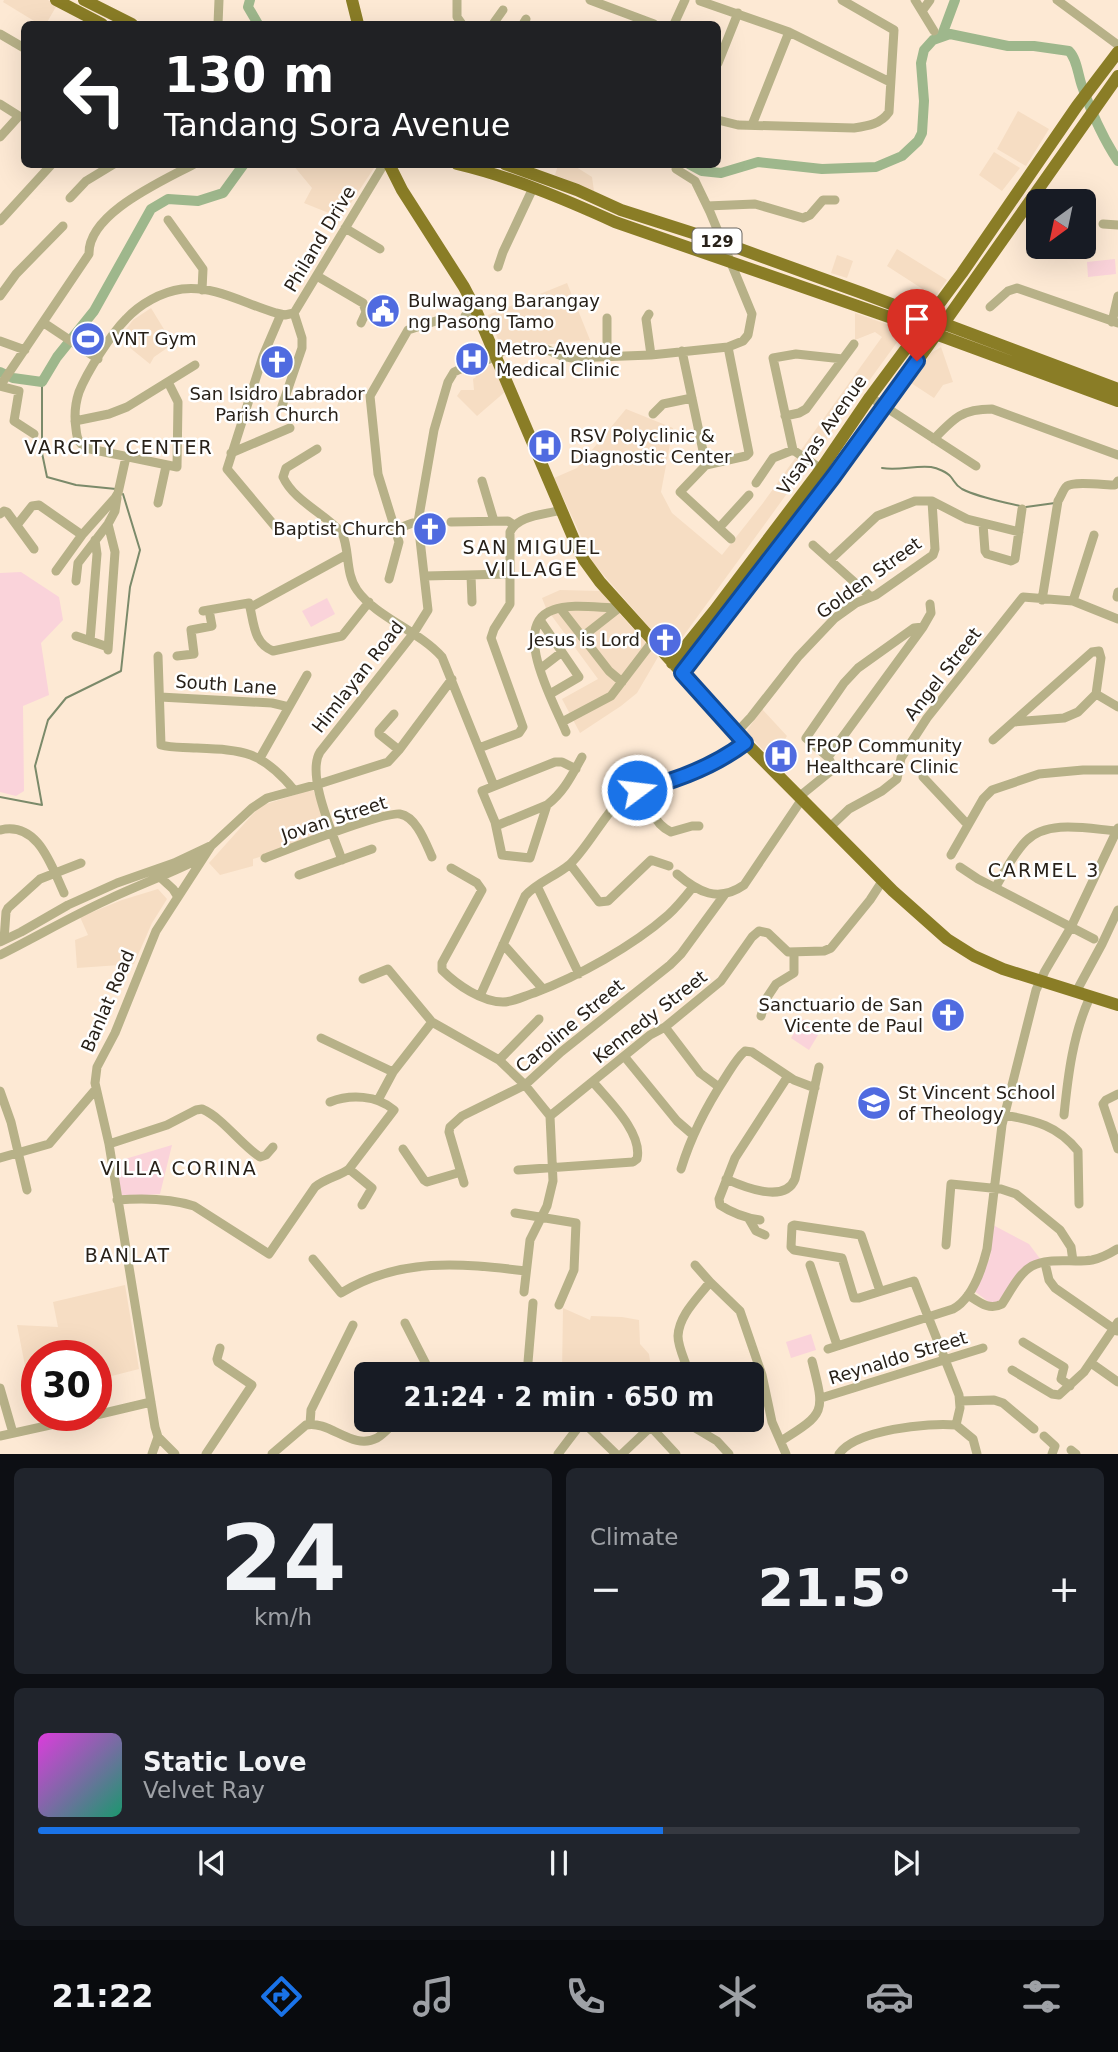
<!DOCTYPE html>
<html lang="en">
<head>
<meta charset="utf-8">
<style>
  body { margin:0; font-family:"DejaVu Sans",sans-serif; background:#20242c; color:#f1f3f6; height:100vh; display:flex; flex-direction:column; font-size:26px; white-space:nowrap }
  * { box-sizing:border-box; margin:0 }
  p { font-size:23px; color:#9ea1a6 }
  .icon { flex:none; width:38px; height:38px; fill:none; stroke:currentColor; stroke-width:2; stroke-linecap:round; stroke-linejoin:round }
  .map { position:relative; height:1454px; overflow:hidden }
  .details { display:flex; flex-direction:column; gap:14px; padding:14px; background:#0d0f14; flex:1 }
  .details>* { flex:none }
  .top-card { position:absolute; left:21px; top:21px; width:700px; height:147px; border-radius:10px; box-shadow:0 7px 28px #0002; background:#202124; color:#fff; overflow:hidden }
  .needle { width:46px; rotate:213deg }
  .fabs { position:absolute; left:1026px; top:189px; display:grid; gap:14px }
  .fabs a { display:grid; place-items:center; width:70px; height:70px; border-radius:10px; background:#171b24; box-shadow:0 7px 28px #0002; font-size:35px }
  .speed { position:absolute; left:21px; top:1340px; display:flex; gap:14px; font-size:35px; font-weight:700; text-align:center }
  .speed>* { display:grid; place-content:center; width:91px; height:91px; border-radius:50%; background:#171b24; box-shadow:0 7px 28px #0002; line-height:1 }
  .speed .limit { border:10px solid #d22; background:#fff; color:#111 }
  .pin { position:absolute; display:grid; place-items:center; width:60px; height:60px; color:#fff; margin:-72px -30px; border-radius:50% 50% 50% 0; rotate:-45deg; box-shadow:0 0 7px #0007 }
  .pin .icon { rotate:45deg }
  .me { position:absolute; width:77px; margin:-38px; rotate:75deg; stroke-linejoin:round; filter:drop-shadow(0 0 5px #0008) }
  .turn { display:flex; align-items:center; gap:24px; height:147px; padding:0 28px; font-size:32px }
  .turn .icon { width:91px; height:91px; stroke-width:2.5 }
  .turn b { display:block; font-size:49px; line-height:60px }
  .big { font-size:52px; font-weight:600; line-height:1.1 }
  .details .card { flex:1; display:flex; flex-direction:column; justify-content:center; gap:10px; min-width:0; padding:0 24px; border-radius:10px; background:#20242c }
  .details .dial { align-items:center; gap:0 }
  .dial b { font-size:91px; line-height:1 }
  .song { display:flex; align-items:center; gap:21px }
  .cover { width:84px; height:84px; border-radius:10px; background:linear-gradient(135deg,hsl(300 70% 55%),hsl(160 70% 35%)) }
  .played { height:7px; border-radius:4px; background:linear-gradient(90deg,#1a73e8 60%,#363941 60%) }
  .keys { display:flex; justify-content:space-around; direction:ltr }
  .heat { display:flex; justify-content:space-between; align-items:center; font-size:38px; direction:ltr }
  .details .tiles { flex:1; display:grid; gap:14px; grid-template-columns:1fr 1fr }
  .card:last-child { grid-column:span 2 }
  .trip { position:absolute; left:354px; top:1362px; width:410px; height:70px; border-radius:10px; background:#171b24; box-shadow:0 7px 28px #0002; font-weight:600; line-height:70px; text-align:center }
  .tab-bar { display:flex; height:112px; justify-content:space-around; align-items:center; background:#090b0e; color:#9ea1a6 }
  .tab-bar .icon { width:49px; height:49px }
  .tab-bar .selected { color:#1a73e8 }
  .tab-bar b { font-size:32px; color:#f1f3f6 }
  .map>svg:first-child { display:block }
</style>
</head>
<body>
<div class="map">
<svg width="1118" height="1454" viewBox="0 0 1118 1454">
  <rect width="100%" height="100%" fill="#fde9d4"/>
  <path fill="#f6ddc3" d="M4,0H48L57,5L46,24H39L3,2Z
    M1018,111L1049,129L1026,166L997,149Z
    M994,152L1020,168L1002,191L979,175Z
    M293,165H376L341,218L304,203L312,188Z
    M558,165H573L592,177L594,191L555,175Z
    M897,249L947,280L935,297L887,266Z
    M837,255L853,261L847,278L831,273Z
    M567,283L590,340L502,349L488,315Z
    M151,308L173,344L154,357L150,364L119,339L133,320Z
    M855,313L892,326L896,333L898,341L679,642L669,650L594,564L554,478L577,468L626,409L673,428L661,492L672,513L722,555L763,503L882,337L875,332L855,340Z
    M941,347L953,382L943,385L934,398L911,383L931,353Z
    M492,364L506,391L477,416L457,396L461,390H474L473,379L476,377L474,371Z
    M560,590L600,591L658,657L637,693L621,706L580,733L562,699L598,679L546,608L542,598Z
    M762,709L787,736L772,759L746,732Z
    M313,789L330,834L253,859V866L220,875L209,863L260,806Z
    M158,889L167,899L152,923L134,964L77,968L75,940L88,935L80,917L122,900Z
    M125,1285L139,1369L96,1380V1356H37V1395L31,1396L17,1325L58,1327L53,1302Z
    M563,1308L590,1320L591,1316L622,1317L639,1320L640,1344L649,1354L652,1374H562Z"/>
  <path fill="#fad3da" d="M1115,259L1116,274L1088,277L1087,262Z
    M21,572L59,597L63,620L41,643L49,695L23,706L24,791L16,796L0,792V573Z
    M327,598L335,614L311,627L302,611Z
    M803,1019L821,1030L809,1050L791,1038Z
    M172,1145L160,1194L121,1197L115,1162Z
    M993,1225L1029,1244L1041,1260L997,1304L990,1303L973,1290L990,1258Z
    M811,1334L816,1350L791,1358L786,1342Z"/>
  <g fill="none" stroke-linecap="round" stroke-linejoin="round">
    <path stroke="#7b8a6a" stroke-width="2" d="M42,382V453L47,477L76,485L116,489
      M882,468C899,471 915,465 931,467C937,468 947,472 951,477C955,482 955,485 962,489C980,498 1000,501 1020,506
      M1026,507L1055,503
      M0,797L42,805L35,766L48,720L66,698L121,671L130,587L140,550L123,494"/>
    <path stroke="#9eb78c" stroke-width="10" d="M250,0L248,7L258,24
      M942,35L955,0
      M689,164L702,171L721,173L758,162L822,169L876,167L902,156L918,141L922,133L924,101L921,63L924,50L933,40L950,34L1008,46H1034L1069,51C1077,59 1078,75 1082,86C1092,114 1102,137 1118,161
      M0,372L13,378L42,382L57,357L94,311L151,209L168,199L198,201L223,193L244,164"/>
    <path stroke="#b7b188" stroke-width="9" d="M457,0V17L462,24
      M590,0L654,24
      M915,0L934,31
      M1057,0L1118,45
      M700,1L789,32L890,82
      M922,11L930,0
      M218,24L219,0
      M493,24L503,10
      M523,24L526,19
      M674,24L685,0
      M0,34L24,48
      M718,63L738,13
      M0,104L19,116L0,137
      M718,120L738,125L854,128C868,126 881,124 889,112L894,30L842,0
      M752,125L789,32
      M70,198L86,181L114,164
      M707,206L755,204L803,218L810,215L823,200H835
      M168,220L203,269L202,290
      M0,221L52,164
      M1103,224L1118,225
      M345,228L380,249
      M498,267L503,252L533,188
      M317,276L363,303L366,312L361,323
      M0,296L16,274L63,226
      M990,307L1008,291L1017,288L1118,323
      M649,314L646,319L651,355
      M465,316L482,321
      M1112,322L1118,296
      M44,323L98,359
      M0,341L25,350
      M728,347L749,453L746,456L706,465L680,492L731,539
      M682,351L706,465
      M607,355V318
      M168,382L178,402L177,467L90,449C79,445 77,440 76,429C74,416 75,404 79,392C87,372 111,334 126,319C140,304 161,292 182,289C215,285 245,304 276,313L285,315L294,313L384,164
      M0,386L89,254C88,213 163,181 194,164
      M0,386L19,391L14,421L34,434
      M870,397L976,466
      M282,406L302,348V338L294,313
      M653,414L663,404L692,398
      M785,416L799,413L806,409L854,344
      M75,421L109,414L127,407L195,365
      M934,439C954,418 962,409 992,409L1118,455
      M317,449L286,468L283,477C294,501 324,513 342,533C350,550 345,573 357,590C376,617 419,631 442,657L494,786
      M231,453L290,428
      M833,477L793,450L773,358L796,354L843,359
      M482,481L494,521
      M756,483L773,458L793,450
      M158,503L166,466
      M0,514L4,511L7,512L34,549
      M451,522L508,521L514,525
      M108,524L115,552L108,650
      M983,524L985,551L987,554L1011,561L1015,559L1022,509
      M17,525L32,506L39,505L82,535
      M719,528L749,495
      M395,530C404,527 409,523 418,522
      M279,531L227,469L263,356L281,314
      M813,545L871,597
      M830,560L877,516L915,501H932L967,519L1019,532
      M56,571L82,535L115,498L118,493L126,457
      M471,575L472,602
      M425,576L509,574
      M389,579L399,542L378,474L370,396L408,330L439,320
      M76,581L78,563L108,524L115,511L117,498
      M1117,597L1118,592
      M1042,600L1058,501C1061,497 1063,489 1067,486C1074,481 1105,485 1115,485L1118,481
      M1073,601L1094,535
      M251,607L346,555
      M560,608L609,671L622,682
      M203,611L249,603C254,622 253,643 273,651L342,636L369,602
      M540,620L579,677L550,694
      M76,636L108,647
      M582,637L619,608
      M90,641L97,554L95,540
      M158,656L161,745C172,748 183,747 194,748C243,750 261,750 294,790
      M177,656L194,654L191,630L212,626L209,610
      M540,669L562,652
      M1096,694L1118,707
      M160,697L272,703L289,707
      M394,714L379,731V734L399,750
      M562,722L611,696L653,641
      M566,732C555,705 509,625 553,610C570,603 600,608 619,608
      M736,733L751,717L798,657L835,618L856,603L876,595L933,555L935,549L932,501
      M993,740L1092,652L1099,651L1101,658L1096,694L1078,712L1064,718L1014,722
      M479,748L519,733L523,727L491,638L494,629L510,604V532C518,515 544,515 561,510
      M828,757L923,627L931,613L930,604
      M260,758L307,675
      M923,777L968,825
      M658,785C654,807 648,820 671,832L692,826H699
      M800,796L832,770L833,767L828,757L806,738L844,683L858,668L914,628L923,627
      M547,805L530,858L502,855L495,822L482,791L555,762H562L576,769
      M496,826L547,805C564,792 572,775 582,757
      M830,827L849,809L882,791L897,779L901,758L927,718L1023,597L1073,601L1118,619
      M0,830C38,821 51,865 64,893
      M951,855L983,799L992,790L1039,774L1083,770H1118
      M265,858C286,850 385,811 400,814C417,817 426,844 432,857
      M342,860C333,834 306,775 320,752L413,634L428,610L418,522L434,430L448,382L454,372L465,367L496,357L502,351L516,349L543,348L562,356L572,358L651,355L728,347L743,341L748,335L752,314L710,212L695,181L676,169
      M570,864L599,902L608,901L651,860L669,866
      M960,867L978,879L1094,939
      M451,868L477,883L482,890L442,963V970C457,985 482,1002 503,1002C513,1002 524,996 534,993C577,977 633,946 668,915C677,907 685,897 693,887
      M677,874C698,892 718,903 744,885L802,799
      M299,875L372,849
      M161,878L173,889L178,897
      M537,886L579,974
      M995,888C1004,873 1013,854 1026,841C1048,819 1089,829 1117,831
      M4,940L6,912L8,908L40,879L81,863
      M0,942L21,932L68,905L117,883L174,863L210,846
      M503,944L543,989
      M0,955C36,937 70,917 107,900C138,885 170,874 201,858
      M363,979L388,969L432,1022L499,1060L525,1085L550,1116L553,1181L547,1206L530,1240L524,1292
      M1076,992L1102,944L1118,910
      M480,996L525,896C536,883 556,876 569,865C589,847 607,808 628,794C637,788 648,788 659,785C690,776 719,762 745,742
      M761,1016L766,999L776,984L794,973V953
      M665,1027L700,1073L719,1087
      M321,1038L393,1072
      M624,1056L677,1121L692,1134
      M499,1060L539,1019
      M0,1091L11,1122L27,1190
      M1118,1094L1106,1100L1103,1104L1118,1149
      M378,1100L393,1072L432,1022
      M1005,1115C1036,1121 1057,1125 1078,1151L1079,1204
      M1064,1115C1068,1075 1073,1034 1090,997
      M550,1116L650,1035L665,1027L721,981L752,937L759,931L768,933L788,952L824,951L831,948L870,900L883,880
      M109,1144L167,1125L196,1110L202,1109C223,1118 240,1144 260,1157L266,1155L273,1147
      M403,1149L424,1180L427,1182L461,1172
      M0,1158L49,1144L96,1089
      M349,1169L372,1188L362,1205
      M681,1169C691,1136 706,1107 725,1078C731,1069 736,1059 745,1051L752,1052L794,1080L815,1088
      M518,1170L633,1162L637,1159C643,1133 609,1101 593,1082
      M726,1179C744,1187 785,1204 795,1179L819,1067
      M464,1183L449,1132L450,1127L462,1116L525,1085L561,1052L670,965L681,954L725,894
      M117,1200C143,1198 169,1198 194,1206L269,1254L315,1187C326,1178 340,1176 349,1169L394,1110C377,1095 350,1094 330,1102
      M515,1213L576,1223L574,1270L559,1305
      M749,1219L756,1231L765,1235
      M760,1220C746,1218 732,1213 720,1205L719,1199L735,1158L788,1076
      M946,1245L951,1184L1001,1189L1016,1194L1060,1230L1071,1247L1073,1261
      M313,1259L341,1293C400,1257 460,1263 526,1271
      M1045,1263L1049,1280L1055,1288L1117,1331
      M695,1265L710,1282L740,1311L762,1375L772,1422L786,1454
      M810,1265L837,1345
      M880,1291L861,1235L794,1225L792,1226L791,1247L794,1250L842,1258L854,1298H859L914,1281L959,1395L960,1408L956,1425
      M968,1295C979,1302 989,1311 1002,1304C1010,1292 1019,1273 1032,1266C1049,1257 1074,1263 1092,1260C1101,1258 1109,1254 1117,1249
      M405,1323L431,1374
      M1023,1342L1064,1367L1061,1379L1070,1386
      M828,1349L953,1309C972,1299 982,1269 987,1249L1002,1125L1036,990L1045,971L1071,927L1118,828
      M1091,1363L1118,1382
      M1012,1370L1052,1394L1059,1395L1084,1372L1118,1322
      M527,1374L533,1303
      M689,1374C686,1362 678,1348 678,1336C679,1315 698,1298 710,1282
      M0,1388L13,1433
      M821,1398L983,1348
      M960,1401L994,1400L1003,1403L1034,1429
      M96,1415L151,1402
      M580,1419L616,1454
      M680,1419L717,1441L729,1454
      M310,1424L311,1410L353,1325
      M956,1425L973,1439L977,1454
      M458,1426L459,1419
      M651,1427L676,1454
      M0,1436L91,1416
      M1044,1436L1055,1446L1052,1454
      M781,1441C826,1413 825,1412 812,1361
      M1071,1450L1076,1454
      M152,1454L158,1437
      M175,1454L158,1437L155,1427L109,1144L95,1083L97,1067L115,1033L156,931L211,846L252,808L267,798L322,783L388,762L399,750L452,679
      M206,1454L252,1385L218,1362L217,1359L220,1348
      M272,1454L306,1425C330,1420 352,1451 377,1438C385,1433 391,1425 399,1419
      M558,1454L583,1421
      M622,1454L659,1419
      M839,1454C855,1430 929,1422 956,1425"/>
    <path stroke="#8a7d26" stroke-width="12" d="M56,0L102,24
      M84,0L132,24
      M352,0L358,24
      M389,164L402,190L464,287L475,308L575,542L584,560L600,582L736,733L893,891L947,939L974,956L1003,969L1118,1005
      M457,164C512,177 564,199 615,222L892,318L1118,401
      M505,164L577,190L621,210L721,242L862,293L1118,389
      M672,663L714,611L821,469L870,397L962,273L1077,106L1118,52
      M682,673L833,477L885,407L1118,76"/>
  </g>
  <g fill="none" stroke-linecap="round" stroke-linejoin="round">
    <g stroke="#114b97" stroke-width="18">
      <path id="route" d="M637,790C676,781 713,767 745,743L682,673L833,477L917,361"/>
    </g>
    <use href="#route" stroke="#1a73e8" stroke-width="12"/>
  </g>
  <defs>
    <g id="civic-disc" transform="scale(1.75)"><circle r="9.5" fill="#506be0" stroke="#fff"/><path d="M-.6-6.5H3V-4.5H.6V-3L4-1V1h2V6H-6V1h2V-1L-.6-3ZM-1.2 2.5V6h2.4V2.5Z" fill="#fff"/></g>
    <g id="stadium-disc" transform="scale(1.75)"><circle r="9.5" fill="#506be0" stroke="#fff"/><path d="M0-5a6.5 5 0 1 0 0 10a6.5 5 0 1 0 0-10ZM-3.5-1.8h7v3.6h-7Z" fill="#fff"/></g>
    <g id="hospital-disc" transform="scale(1.75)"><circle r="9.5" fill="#506be0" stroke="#fff"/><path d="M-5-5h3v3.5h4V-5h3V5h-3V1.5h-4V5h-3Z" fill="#fff"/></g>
    <g id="church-disc" transform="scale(1.75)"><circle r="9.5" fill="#506be0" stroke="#fff"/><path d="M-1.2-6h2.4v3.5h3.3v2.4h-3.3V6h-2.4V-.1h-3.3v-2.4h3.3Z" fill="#fff"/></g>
    <g id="university-disc" transform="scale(1.75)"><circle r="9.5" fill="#506be0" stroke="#fff"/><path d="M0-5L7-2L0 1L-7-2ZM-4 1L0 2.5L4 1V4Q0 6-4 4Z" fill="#fff"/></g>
  </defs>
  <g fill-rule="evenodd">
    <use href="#civic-disc" x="383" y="311"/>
    <use href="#stadium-disc" x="88" y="339"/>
    <use href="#hospital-disc" x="472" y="359"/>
    <use href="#church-disc" x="277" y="362"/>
    <use href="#hospital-disc" x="545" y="446"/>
    <use href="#church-disc" x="430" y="529"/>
    <use href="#church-disc" x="665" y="640"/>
    <use href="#hospital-disc" x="781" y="756"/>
    <use href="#church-disc" x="948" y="1015"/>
    <use href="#university-disc" x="874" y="1103"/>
  </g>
  <g text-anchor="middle" stroke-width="5" stroke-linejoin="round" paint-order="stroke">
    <rect fill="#fff" stroke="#68645e" stroke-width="2" x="692.5" y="228.5" width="49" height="25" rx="5"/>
    <g font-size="16" font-weight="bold" fill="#282119">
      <text x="717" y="247">129</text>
    </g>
    <g font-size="18" fill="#282119" stroke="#fff">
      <text transform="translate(320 239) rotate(-59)" y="6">Philand Drive</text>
      <text transform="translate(822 435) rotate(-55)" y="6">Visayas Avenue</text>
      <text transform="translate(869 578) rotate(-36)" y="6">Golden Street</text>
      <text transform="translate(943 674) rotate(-52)" y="6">Angel Street</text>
      <text transform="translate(358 677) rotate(-52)" y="6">Himlayan Road</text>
      <text transform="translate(226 685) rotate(4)" y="6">South Lane</text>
      <text transform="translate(334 819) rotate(-18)" y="6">Jovan Street</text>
      <text transform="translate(108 1001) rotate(-67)" y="6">Banlat Road</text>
      <text transform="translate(650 1017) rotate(-38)" y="6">Kennedy Street</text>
      <text transform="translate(570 1026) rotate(-40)" y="6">Caroline Street</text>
      <text transform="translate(898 1358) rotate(-17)" y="6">Reynaldo Street</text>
    </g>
    <g font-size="18" fill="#282119" stroke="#fff" text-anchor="start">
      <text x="408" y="307">Bulwagang Barangay<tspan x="408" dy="21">ng Pasong Tamo</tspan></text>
      <text x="112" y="345">VNT Gym</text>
      <text x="496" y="355">Metro-Avenue<tspan x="496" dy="21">Medical Clinic</tspan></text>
      <text x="277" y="400" text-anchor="middle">San Isidro Labrador<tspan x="277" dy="21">Parish Church</tspan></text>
      <text x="570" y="442">RSV Polyclinic &amp;<tspan x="570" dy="21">Diagnostic Center</tspan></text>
      <text x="406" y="535" text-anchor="end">Baptist Church</text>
      <text x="640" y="646" text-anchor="end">Jesus is Lord</text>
      <text x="806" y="752">FPOP Community<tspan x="806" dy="21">Healthcare Clinic</tspan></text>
      <text x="923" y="1011" text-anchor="end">Sanctuario de San<tspan x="923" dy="21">Vicente de Paul</tspan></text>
      <text x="898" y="1099">St Vincent School<tspan x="898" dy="21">of Theology</tspan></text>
    </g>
    <g font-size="19" letter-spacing="2" fill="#282119" stroke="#fff">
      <text x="119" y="454">VARCITY CENTER</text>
      <text x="532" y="554">SAN MIGUEL<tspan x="532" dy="22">VILLAGE</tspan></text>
      <text x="1044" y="877">CARMEL 3</text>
      <text x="179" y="1175">VILLA CORINA</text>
      <text x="128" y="1262">BANLAT</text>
    </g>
  </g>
</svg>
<div class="fabs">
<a><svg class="needle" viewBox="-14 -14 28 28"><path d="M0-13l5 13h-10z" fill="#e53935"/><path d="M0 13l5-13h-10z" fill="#9ea1a6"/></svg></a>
</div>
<div class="speed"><div class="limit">30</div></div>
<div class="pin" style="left:917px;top:361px;background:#d93025"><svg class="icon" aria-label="arrive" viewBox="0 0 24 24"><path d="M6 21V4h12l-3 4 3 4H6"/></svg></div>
<svg class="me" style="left:637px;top:790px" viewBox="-20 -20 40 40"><circle r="17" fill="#1a73e8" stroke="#fff" stroke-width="3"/><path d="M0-11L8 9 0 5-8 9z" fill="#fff"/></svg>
<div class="trip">21:24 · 2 min · 650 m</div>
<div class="top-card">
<div class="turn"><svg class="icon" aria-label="left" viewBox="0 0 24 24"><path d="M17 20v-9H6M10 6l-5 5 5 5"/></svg><div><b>130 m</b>Tandang Sora Avenue</div></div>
</div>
</div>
<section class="details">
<div class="tiles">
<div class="card dial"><b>24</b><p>km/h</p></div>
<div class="card"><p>Climate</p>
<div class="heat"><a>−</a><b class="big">21.5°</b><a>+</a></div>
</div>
<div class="card">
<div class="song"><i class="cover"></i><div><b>Static Love</b><p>Velvet Ray</p></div></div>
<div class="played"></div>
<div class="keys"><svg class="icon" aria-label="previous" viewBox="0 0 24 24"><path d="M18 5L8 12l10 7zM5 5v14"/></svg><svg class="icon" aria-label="pause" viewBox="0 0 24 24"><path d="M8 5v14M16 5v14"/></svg><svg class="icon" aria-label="next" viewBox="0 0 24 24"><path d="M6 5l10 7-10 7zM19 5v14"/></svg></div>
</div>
</div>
</section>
<nav class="tab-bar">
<b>21:22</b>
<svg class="icon selected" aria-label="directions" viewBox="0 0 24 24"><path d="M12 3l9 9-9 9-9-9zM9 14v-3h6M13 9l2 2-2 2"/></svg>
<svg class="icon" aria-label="music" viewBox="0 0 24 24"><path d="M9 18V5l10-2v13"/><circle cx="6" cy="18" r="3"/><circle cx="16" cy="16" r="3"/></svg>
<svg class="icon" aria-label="phone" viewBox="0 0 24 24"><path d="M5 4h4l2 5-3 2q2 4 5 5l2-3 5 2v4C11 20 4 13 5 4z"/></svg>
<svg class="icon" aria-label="climate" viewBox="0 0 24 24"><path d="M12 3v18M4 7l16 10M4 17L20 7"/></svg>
<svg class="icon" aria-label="car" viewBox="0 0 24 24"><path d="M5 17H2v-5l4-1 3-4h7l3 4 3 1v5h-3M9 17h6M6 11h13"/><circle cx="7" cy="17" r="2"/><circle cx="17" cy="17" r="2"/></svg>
<svg class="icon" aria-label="filters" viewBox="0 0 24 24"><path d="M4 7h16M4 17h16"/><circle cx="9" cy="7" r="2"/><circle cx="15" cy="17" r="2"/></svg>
</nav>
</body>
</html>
